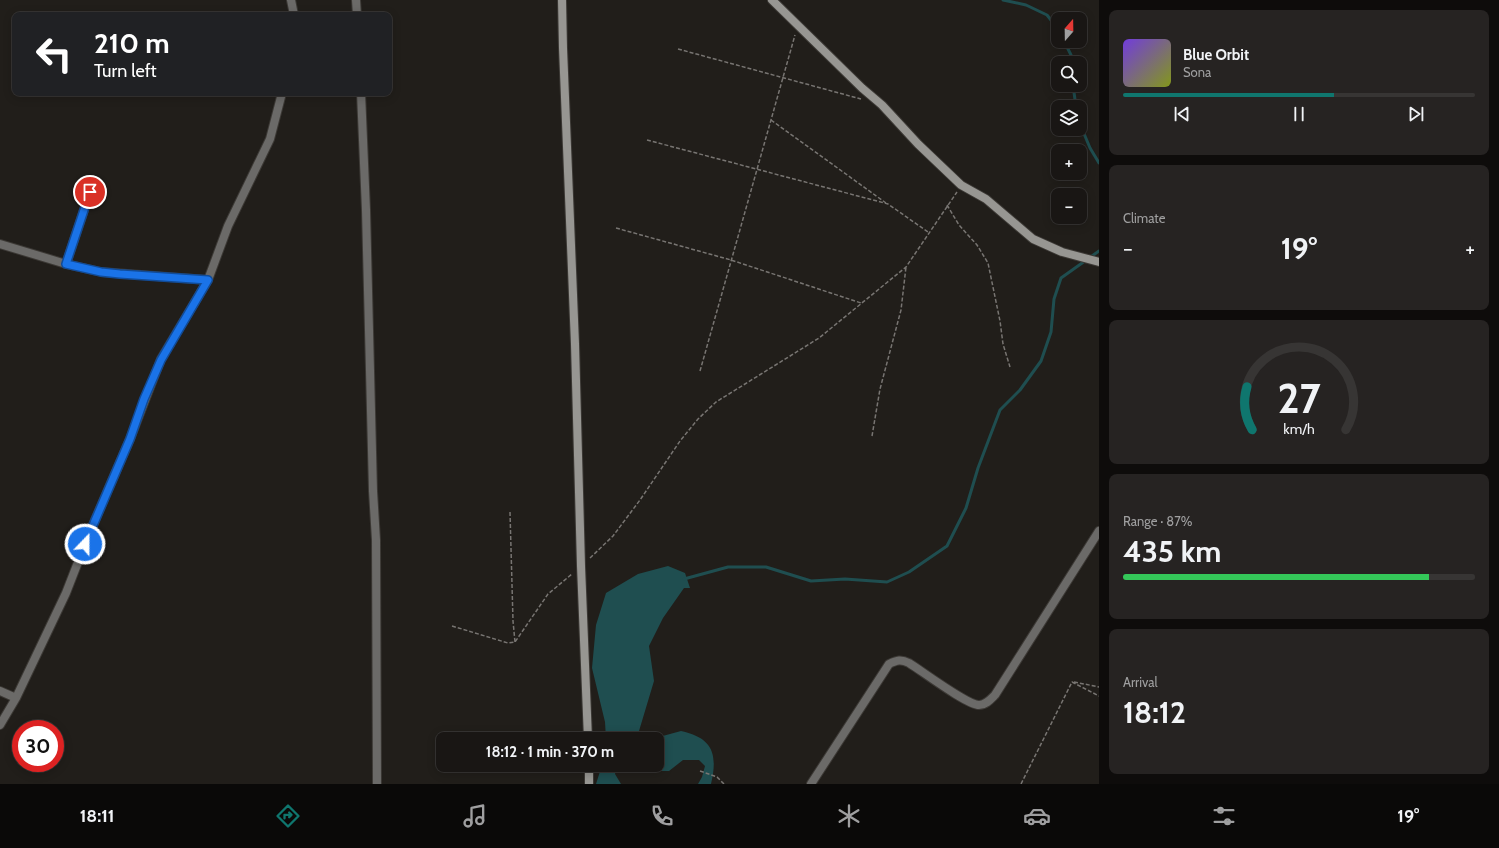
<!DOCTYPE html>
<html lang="en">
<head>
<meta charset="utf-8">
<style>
  body { margin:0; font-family:Cabin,sans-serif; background:#262322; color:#f1f3f6; height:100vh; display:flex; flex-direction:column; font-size:15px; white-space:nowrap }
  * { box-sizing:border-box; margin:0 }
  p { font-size:13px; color:#9f9fa0 }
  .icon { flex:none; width:22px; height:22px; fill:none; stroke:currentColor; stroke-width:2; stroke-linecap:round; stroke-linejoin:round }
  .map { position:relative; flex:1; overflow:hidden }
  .panel { display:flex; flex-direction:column; gap:10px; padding:10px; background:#0e0c0b; width:400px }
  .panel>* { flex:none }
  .hud { position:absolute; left:12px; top:12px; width:380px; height:84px; border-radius:8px; box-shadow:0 2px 10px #0003,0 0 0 1px #373534; background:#202124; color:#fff; overflow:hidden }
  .needle { width:26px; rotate:20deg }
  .buttons { position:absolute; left:1051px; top:12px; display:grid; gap:8px }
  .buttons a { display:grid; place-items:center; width:36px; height:36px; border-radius:8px; background:#191614; box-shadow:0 2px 10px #0003,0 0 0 1px #373534; font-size:20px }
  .speed { position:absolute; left:12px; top:720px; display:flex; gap:8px; font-size:20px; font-weight:700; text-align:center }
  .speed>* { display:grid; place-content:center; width:52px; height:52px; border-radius:50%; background:#191614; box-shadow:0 2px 10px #0003,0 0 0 1px #373534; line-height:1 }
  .speed .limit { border:6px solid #d22; background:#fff; color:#111 }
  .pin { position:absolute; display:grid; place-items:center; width:34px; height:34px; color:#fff; margin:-17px; border:2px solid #fff; border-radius:50%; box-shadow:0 1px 4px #0007 }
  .me { position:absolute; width:44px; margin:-22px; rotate:22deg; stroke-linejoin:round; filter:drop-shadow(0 0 3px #0008) }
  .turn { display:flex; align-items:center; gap:14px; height:84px; padding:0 16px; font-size:18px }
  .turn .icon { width:52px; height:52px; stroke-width:2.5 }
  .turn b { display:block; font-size:28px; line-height:34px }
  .big { font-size:30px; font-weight:700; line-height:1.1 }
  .panel .tile { flex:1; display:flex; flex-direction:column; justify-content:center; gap:6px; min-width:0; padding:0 14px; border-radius:8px; background:#262322 }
  .panel .dial { align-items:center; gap:0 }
  .dial svg { height:104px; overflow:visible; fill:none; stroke:#373534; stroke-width:7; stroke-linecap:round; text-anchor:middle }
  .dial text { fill:#f1f3f6; stroke:none }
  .song { display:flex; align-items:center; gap:12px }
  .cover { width:48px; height:48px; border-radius:6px; background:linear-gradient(135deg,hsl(260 70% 55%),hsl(70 70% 35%)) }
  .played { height:4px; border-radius:2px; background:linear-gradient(90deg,#0f766e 60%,#373534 60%) }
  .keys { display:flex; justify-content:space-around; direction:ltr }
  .heat { display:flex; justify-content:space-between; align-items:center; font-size:22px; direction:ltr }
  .charge { height:6px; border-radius:3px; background:linear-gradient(90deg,#34c759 87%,#373534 0) }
  .trip { position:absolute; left:436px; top:732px; width:228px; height:40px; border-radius:8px; background:#191614; box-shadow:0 2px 10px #0003,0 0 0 1px #373534; font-weight:700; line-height:40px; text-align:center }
  .menu { display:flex; height:64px; justify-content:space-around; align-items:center; background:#0a0908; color:#9f9fa0 }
  .menu .icon { width:28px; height:28px }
  .menu .selected { color:#0f766e }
  .menu b { font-size:18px; color:#f1f3f6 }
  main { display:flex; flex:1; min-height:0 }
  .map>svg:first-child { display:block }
</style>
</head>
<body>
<main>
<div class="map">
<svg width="1099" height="784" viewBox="0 0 1099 784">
  <rect width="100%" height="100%" fill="#211e1a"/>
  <path fill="#1f4e50" d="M668,566L685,573L690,588H684L663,618L649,646L654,681L639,731L632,739H606L605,722L592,668L596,625L606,593L638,574Z
    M681,731C713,738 718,754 711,784H698L702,777L705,766L699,760H683L669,771H652L649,765H657V740L659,737Z
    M602,765H617L615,774L621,784H596Z"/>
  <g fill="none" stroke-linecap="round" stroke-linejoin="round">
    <path stroke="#1f4e50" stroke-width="3" d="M1003,0L1026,5L1047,15L1058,29
      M1064,41L1071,55V63
      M1073,85L1076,107
      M1080,124L1090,148L1099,163
      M684,579L728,567H766L811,581L845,579L887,582L909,572L947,546L966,508L978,468L1000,410L1020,390L1041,361L1051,332L1054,299L1061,278L1099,251"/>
    <g stroke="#3c3935" stroke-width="10">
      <path id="street" d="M291,0L294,15
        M356,0L357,15
        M361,93L366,210L373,491L376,540L377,784
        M0,244L66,264L101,272L208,280
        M66,264L90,192
        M0,691L16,698
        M0,725L16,698L66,593L89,534L130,439L161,359L208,280L228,226L270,139L282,93
        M811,784L889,664C897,660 901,659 909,663C922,671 967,705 979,705C986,705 991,699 995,695L1099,531"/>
    </g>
    <g stroke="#3c3935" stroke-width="10">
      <path id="secondary" d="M562,0L563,48L575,344L581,566L588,739
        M772,0L862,88L882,105L918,144L961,185L986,199L1033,239L1062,252L1099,262
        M589,765V784"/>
    </g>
    <path stroke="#787572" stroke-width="1.5" stroke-dasharray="4 2" stroke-linecap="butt" d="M678,49L861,99
      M771,120L886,203
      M647,140L888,204L928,232
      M947,205L959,225L977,245L988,263L1000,321L1003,344L1010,367
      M616,228L731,260L861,303
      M700,371L795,35
      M872,436L880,389L901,310L906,267
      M510,512L513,621L515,642
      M590,558L613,536L640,500L680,441L698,419L716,402L819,338L906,267L957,192
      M452,626L508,643L515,642L548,594L572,574
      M1074,682L1099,687
      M700,771L717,777L724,784
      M1021,784L1072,682L1099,696"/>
    <use href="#street" stroke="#6b6a68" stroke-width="8"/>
    <use href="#secondary" stroke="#979692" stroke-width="8"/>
  </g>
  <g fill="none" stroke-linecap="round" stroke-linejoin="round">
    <g stroke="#114b97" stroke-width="10">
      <path id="route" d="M85,544L130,439L144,399L161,360L208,280L120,274L101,272L66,264L90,192"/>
    </g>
    <use href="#route" stroke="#1a73e8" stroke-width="7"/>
  </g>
</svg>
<div class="buttons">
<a><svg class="needle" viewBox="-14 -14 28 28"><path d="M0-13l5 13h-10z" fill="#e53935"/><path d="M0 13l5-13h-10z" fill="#9f9fa0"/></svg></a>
<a><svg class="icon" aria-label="search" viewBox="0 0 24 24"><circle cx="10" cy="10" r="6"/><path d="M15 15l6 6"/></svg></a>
<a><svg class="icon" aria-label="layers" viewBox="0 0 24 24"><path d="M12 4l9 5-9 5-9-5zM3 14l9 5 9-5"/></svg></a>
<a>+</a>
<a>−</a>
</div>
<div class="speed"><div class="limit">30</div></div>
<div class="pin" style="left:90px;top:192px;background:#d93025"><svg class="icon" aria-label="arrive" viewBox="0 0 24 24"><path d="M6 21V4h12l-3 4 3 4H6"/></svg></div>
<svg class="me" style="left:85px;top:544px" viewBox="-20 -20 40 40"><circle r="17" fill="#1a73e8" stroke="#fff" stroke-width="3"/><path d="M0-11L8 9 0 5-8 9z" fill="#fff"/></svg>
<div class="trip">18:12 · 1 min · 370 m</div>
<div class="hud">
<div class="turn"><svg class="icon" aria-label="left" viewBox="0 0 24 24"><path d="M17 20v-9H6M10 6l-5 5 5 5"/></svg><div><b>210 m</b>Turn left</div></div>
</div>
</div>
<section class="panel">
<div class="tile">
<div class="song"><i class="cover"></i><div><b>Blue Orbit</b><p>Sona</p></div></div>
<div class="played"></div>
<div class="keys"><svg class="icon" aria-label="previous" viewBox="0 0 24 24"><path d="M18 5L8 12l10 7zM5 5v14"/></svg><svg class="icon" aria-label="pause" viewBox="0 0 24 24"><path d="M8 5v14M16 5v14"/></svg><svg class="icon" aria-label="next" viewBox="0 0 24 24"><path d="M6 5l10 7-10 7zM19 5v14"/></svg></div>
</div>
<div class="tile"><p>Climate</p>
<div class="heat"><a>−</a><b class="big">19°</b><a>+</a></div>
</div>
<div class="tile dial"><svg viewBox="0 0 100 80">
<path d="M14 69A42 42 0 1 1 86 69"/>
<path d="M14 69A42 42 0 0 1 10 36" stroke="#0f766e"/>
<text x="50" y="56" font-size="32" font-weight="700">27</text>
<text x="50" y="72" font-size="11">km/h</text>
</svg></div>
<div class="tile"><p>Range · 87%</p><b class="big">435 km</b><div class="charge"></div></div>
<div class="tile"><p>Arrival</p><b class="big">18:12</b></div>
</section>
</main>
<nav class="menu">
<b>18:11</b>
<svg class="icon selected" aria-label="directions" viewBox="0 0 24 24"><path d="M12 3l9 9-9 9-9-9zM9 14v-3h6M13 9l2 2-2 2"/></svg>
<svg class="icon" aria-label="music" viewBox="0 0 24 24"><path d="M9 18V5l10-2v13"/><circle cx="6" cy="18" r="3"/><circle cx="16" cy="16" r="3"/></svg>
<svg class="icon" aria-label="phone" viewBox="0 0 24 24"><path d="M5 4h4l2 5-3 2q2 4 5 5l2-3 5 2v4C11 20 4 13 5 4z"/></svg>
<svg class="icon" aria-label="climate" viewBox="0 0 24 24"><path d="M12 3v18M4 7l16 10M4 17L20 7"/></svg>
<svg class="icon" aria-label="car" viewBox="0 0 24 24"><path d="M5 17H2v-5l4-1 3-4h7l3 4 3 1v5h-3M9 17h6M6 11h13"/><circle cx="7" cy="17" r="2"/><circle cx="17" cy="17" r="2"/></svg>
<svg class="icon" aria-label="filters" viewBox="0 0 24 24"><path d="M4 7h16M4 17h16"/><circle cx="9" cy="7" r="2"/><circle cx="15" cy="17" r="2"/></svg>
<b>19°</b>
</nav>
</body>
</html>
